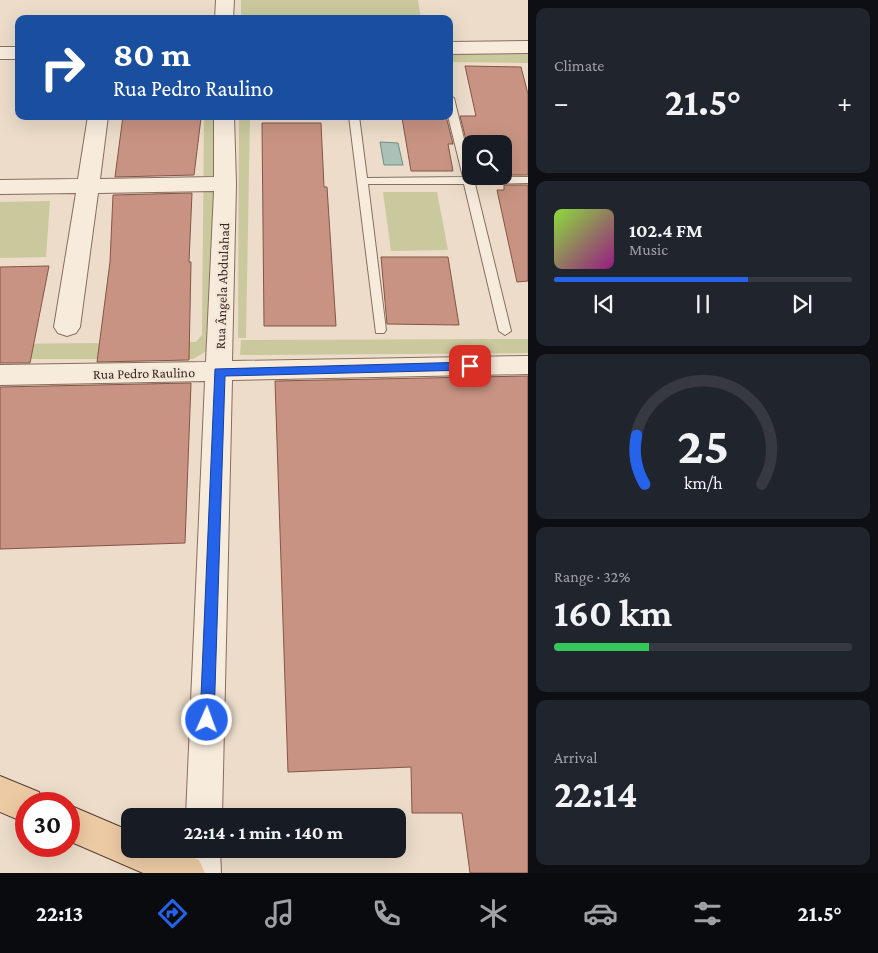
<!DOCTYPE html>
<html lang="en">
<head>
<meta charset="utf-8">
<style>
  body { margin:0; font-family:"Crimson Pro",serif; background:#20242c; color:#f1f3f6; height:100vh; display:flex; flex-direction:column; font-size:19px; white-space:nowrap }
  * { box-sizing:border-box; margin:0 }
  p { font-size:16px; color:#9ea1a6 }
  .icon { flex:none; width:28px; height:28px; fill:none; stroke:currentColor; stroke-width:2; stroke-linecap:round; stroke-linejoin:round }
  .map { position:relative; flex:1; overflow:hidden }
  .drawer { display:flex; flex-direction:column; gap:8px; padding:8px; background:#0d0f14; width:350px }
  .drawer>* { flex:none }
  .guide { position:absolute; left:15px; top:15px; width:438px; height:105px; border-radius:10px; box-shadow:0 5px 20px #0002; background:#1a4fa0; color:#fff; overflow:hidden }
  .buttons { position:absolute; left:462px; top:135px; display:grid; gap:10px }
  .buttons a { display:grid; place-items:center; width:50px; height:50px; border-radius:10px; background:#171b24; box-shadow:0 5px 20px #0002; font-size:25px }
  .speed { position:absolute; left:15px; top:792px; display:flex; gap:10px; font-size:25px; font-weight:700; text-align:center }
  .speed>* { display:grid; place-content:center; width:65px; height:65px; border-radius:50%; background:#171b24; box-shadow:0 5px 20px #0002; line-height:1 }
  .speed .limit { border:8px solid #d22; background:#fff; color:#111 }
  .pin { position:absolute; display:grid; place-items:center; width:42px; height:42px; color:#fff; margin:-21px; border-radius:10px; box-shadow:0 2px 8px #0006 }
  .me { position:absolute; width:55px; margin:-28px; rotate:2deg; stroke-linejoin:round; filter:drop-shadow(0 0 4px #0008) }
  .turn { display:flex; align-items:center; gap:18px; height:105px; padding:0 15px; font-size:22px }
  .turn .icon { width:65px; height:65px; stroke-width:2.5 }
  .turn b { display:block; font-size:35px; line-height:42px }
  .big { font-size:38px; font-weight:700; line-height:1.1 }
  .drawer .card { flex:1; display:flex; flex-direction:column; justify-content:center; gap:8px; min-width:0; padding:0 18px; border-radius:10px; background:#20242c }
  .drawer .dial { align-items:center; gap:0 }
  .dial svg { height:130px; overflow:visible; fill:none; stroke:#363941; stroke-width:7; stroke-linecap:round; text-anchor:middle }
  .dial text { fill:#f1f3f6; stroke:none }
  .song { display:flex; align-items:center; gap:15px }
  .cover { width:60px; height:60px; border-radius:8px; background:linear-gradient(135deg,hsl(90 70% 55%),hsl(310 70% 35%)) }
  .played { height:5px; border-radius:2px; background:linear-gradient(90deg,#2563eb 65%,#363941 65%) }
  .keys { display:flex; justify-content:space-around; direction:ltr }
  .heat { display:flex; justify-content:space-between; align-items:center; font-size:28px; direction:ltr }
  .charge { height:8px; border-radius:4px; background:linear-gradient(90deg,#34c759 32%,#363941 0) }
  .trip { position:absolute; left:121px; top:808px; width:285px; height:50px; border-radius:10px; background:#171b24; box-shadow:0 5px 20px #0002; font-weight:700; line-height:50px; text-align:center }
  .tabs { display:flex; height:80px; justify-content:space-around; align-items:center; background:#090b0e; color:#9ea1a6 }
  .tabs .icon { width:35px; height:35px }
  .tabs .on { color:#2563eb }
  .tabs b { font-size:22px; color:#f1f3f6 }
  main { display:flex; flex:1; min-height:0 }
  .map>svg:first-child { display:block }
</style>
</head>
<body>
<main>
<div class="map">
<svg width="528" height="873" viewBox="0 0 528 873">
  <rect width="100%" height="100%" fill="#ecdcc9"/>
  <path fill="#cac89d" d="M241,0H418L421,19H241Z
    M528,52V63L449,62V53Z
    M204,116H218L217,345L193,359H0V344L196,342L202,335Z
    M239,116H250L246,338H238Z
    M383,192H437L448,250L391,251Z
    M50,201L46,257L0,258V202Z
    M528,339V353L240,355L241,340Z"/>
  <path fill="#a9c1b6" stroke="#708f82" d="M380,142L398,143L403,165H384Z"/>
  <path fill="#c89382" stroke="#855546" d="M465,66L521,67L528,94V175H504V144H467L460,116H476Z
    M123,116H155V119L201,118L194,175L115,177Z
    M417,116H446L453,144H448L453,171H411L402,118H418Z
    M262,123H321L324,187H327L336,326H264Z
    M504,185H528V281L517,282L497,190H504Z
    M192,193L189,262H191L189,360L97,362L110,262L113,195Z
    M381,257H448L459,325L387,324Z
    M49,266L30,363H0V267Z
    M528,376V873H470L462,813H412L411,767L288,772L275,381Z
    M191,383L185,543L0,549V387Z"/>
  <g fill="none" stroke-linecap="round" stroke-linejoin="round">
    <g stroke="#876e5f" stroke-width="2">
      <path id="lane" d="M449,95L454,98L471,168V176L528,177V183L475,184L511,331L505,335L499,331L464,184H368L386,330L384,333H376L349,116H359L367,178L463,177L448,116Z"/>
    </g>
    <g stroke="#876e5f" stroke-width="2">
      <path id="street" d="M216,0H234L233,19H215Z
        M528,41V53L449,54V42Z
        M0,47H19V59H0Z
        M88,116H108L100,179L214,177V116H234L236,184L232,361L528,356V374L232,380L222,816H186L205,381L0,385V365L206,362L214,191L98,193L80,327L76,333L67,336L58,333L54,327L76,193L0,194V180L78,179Z
        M184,849H220L221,873H183Z"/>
    </g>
    <g stroke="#563d32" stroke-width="2">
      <path id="primary" d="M0,776L39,792L43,804H26V823L0,812Z
        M69,805L130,831V849H173L199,860L205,873H143L69,841Z"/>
    </g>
    <use href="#lane" fill="#f7ebdc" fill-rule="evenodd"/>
    <use href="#street" fill="#f7ebdc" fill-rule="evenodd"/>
    <use href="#primary" fill="#eccaa4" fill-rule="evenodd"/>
  </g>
  <path fill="#2563eb" stroke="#184099" d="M470,362L475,366L470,370L225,376L214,720L212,724L207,726L202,724L200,720L215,369Z"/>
  <g text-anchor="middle" stroke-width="4.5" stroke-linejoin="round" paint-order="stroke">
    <g font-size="14" fill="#392921" stroke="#f4e7d8">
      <text transform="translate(222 286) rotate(-88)" y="5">Rua Ângela Abdulahad</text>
      <text transform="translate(144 373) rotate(-1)" y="5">Rua Pedro Raulino</text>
    </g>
  </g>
</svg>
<div class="buttons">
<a><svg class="icon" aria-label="search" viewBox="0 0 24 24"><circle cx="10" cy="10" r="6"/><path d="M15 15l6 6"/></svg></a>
</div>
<div class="speed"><div class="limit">30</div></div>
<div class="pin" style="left:470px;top:366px;background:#d93025"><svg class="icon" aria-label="arrive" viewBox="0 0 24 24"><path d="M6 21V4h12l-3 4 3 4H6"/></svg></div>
<svg class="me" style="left:207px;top:720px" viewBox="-20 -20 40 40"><circle r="17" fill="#2563eb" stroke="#fff" stroke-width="3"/><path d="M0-11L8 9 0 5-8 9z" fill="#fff"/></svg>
<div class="trip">22:14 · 1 min · 140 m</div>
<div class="guide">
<div class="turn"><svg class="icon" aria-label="right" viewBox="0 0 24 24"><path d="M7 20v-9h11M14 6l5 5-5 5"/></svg><div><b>80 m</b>Rua Pedro Raulino</div></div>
</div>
</div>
<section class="drawer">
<div class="card"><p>Climate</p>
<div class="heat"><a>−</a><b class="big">21.5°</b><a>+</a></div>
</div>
<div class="card">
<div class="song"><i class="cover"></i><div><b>102.4 FM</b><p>Music</p></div></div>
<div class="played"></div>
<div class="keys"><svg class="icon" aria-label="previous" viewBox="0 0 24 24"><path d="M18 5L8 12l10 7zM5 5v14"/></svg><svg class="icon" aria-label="pause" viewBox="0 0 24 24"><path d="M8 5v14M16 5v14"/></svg><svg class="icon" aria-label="next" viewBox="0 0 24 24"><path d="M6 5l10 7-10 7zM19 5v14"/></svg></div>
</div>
<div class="card dial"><svg viewBox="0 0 100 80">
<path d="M14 69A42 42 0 1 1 86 69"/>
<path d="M14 69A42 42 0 0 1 9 39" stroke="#2563eb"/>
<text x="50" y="56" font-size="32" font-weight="700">25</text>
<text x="50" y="72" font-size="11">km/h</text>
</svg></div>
<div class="card"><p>Range · 32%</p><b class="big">160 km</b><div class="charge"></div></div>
<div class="card"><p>Arrival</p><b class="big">22:14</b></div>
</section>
</main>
<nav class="tabs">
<b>22:13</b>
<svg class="icon on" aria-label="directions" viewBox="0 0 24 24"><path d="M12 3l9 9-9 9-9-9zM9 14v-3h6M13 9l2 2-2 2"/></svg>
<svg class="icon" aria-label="music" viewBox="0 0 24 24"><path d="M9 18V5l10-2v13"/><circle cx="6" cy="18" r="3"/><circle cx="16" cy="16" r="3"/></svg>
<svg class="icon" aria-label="phone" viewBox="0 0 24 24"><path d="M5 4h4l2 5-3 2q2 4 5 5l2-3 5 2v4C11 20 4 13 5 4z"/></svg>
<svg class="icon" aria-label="climate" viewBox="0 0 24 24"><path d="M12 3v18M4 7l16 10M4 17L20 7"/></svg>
<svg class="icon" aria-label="car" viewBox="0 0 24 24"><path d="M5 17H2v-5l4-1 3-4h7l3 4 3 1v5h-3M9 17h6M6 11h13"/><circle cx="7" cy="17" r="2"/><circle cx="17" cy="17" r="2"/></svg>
<svg class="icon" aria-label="filters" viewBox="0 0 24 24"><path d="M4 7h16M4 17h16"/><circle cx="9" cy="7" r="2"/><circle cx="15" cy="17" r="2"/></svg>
<b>21.5°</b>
</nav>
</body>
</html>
